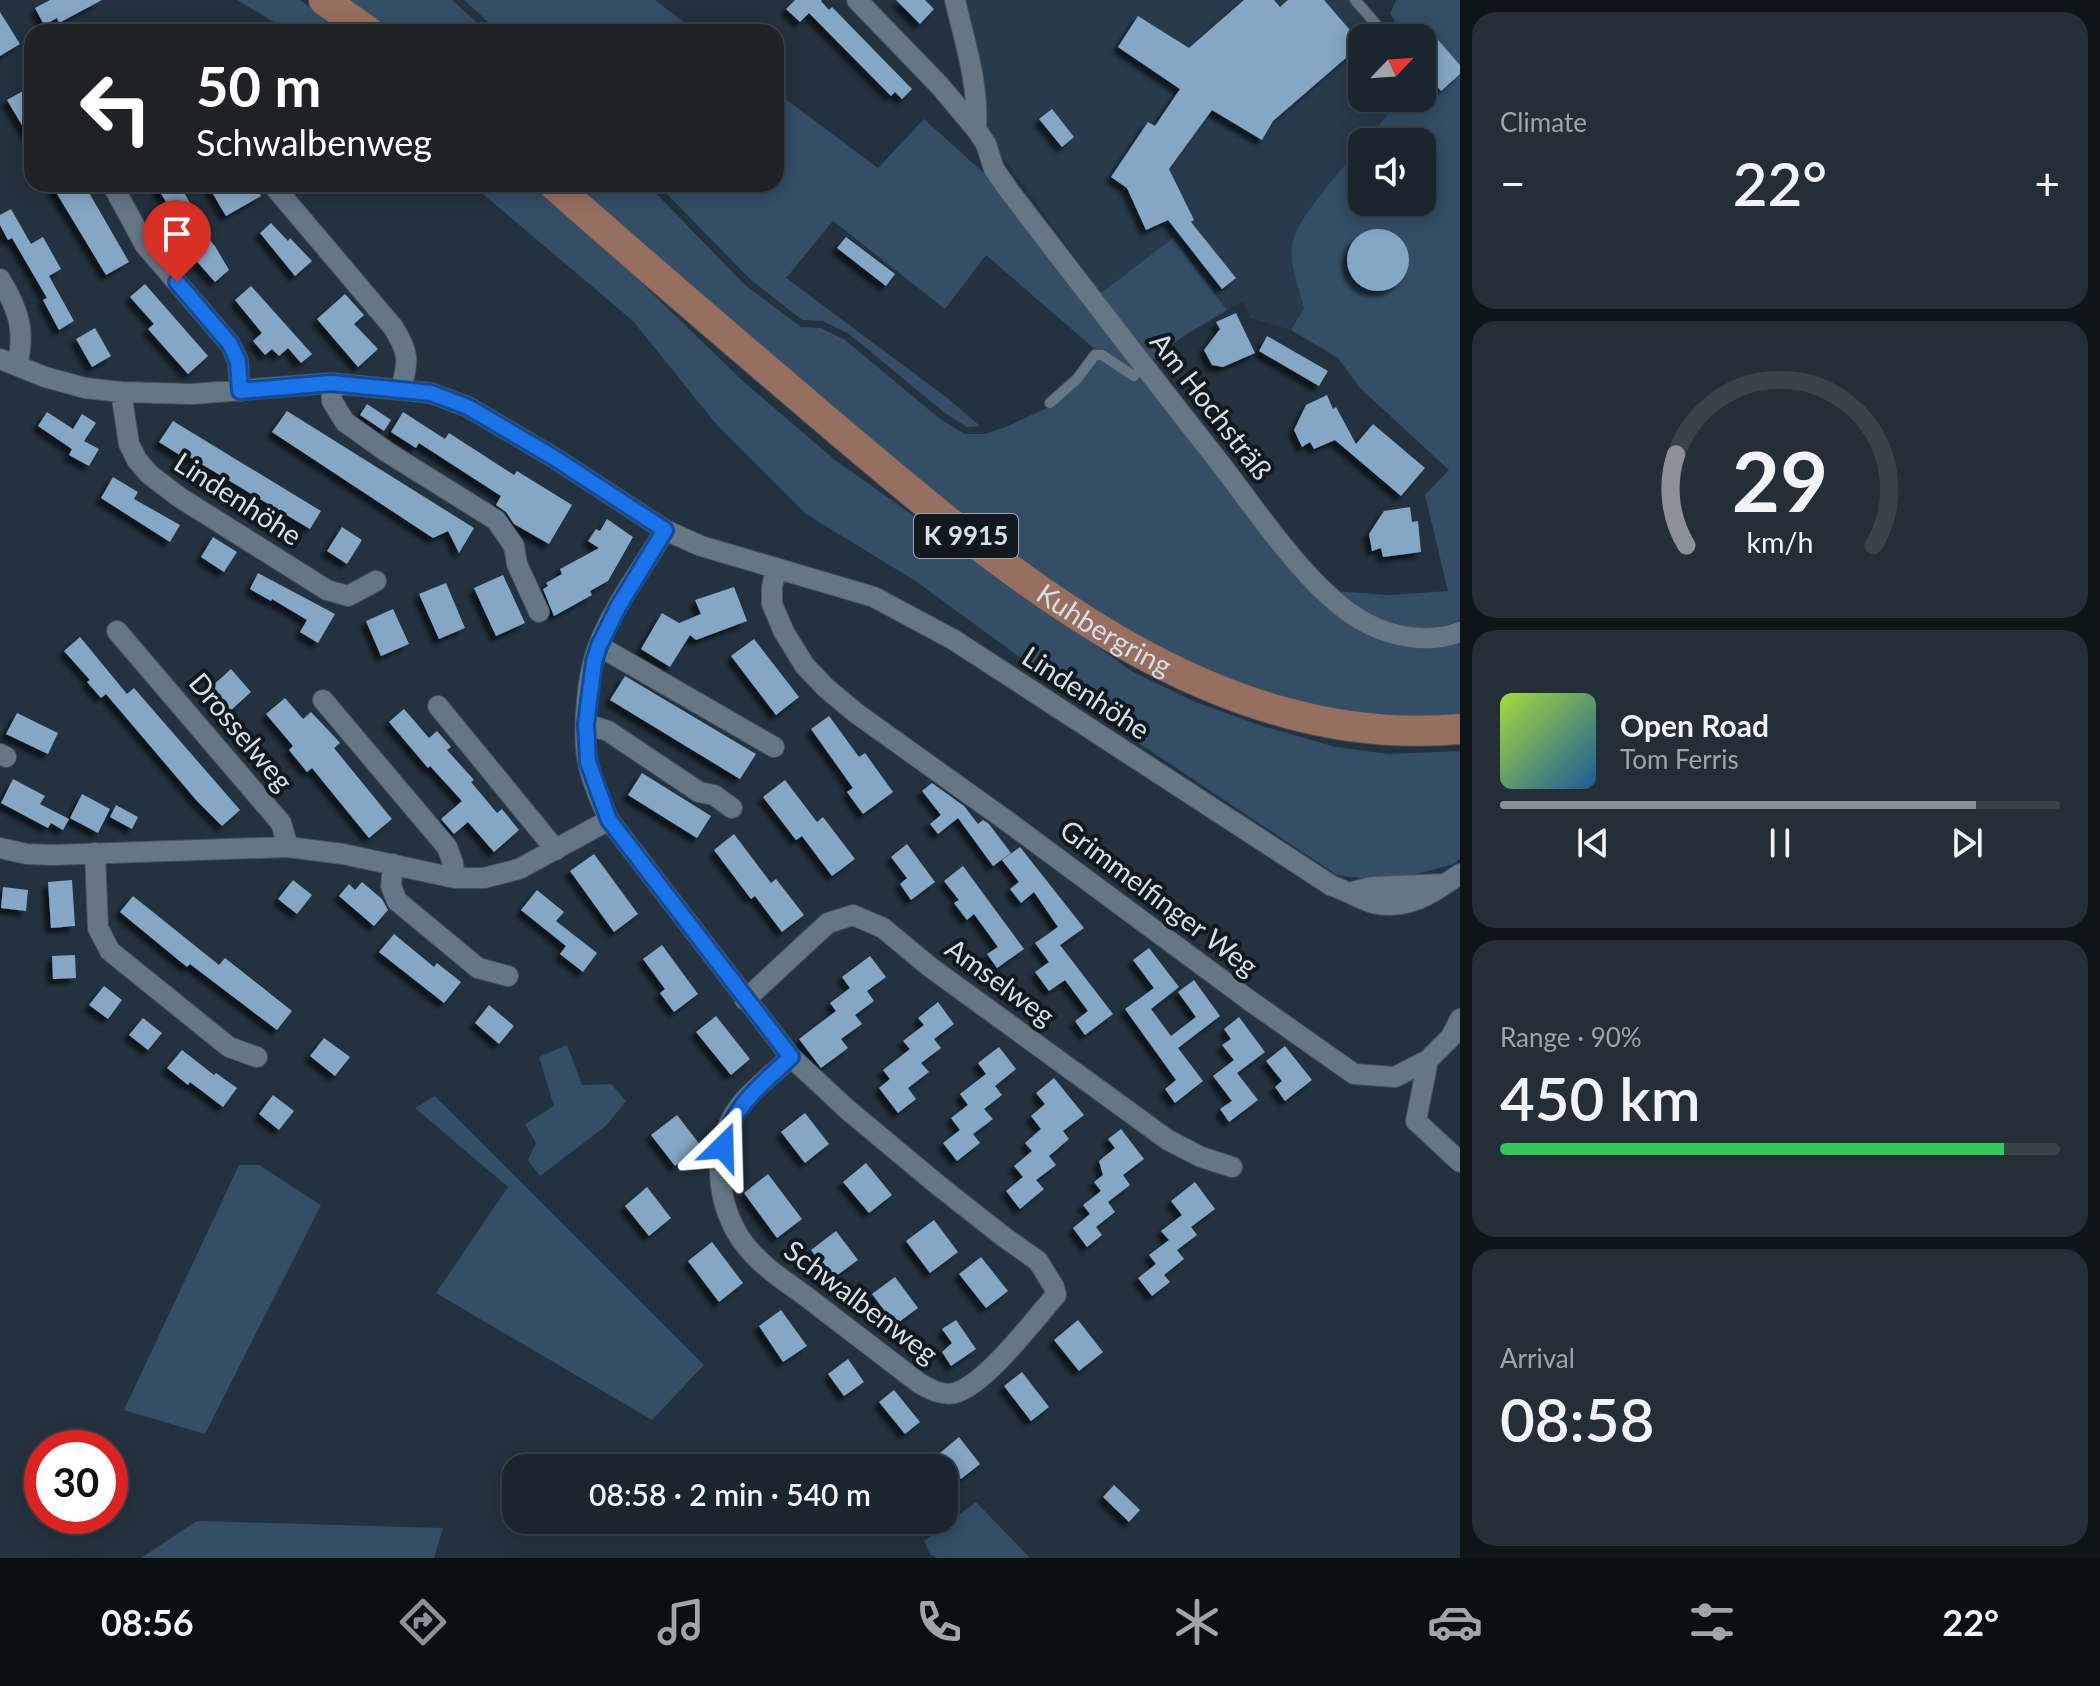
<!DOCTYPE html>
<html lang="en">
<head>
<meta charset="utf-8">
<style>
  body { margin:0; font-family:Lato,sans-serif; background:#232e36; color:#f1f3f6; height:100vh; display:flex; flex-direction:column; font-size:30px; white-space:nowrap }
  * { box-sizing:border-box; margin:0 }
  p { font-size:26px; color:#9fa5aa }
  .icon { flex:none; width:44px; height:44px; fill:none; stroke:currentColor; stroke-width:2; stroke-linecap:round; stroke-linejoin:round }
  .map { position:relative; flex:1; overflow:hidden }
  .side { display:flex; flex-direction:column; gap:12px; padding:12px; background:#0e1519; width:640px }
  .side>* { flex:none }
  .banner { position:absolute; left:24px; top:24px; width:760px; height:168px; border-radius:24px; box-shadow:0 4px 20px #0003,0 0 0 2px #38434a; background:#202124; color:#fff; overflow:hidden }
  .needle { width:52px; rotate:65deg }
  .fabs { position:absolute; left:1348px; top:24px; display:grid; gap:16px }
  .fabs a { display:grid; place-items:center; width:88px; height:88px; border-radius:16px; background:#1a262e; box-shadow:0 4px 20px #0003,0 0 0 2px #38434a; font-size:40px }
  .speed { position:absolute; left:24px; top:1430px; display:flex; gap:16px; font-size:40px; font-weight:700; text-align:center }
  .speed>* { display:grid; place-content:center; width:104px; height:104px; border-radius:50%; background:#1a262e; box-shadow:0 4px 20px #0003,0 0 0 2px #38434a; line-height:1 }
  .speed .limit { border:12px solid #d22; background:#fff; color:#111 }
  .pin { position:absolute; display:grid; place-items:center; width:68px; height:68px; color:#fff; margin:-82px -34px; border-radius:50% 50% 50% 0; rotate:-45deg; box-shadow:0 0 8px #0007 }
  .pin .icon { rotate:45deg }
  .me { position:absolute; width:88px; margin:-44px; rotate:22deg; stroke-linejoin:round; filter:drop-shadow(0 0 6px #0008) }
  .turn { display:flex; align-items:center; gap:28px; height:168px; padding:0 40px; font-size:36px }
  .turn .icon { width:104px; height:104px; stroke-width:2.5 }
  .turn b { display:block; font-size:56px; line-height:68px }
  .big { font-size:60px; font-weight:600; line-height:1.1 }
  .side .widget { flex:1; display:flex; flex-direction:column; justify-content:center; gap:12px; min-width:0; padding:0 28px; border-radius:24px; background:#232e36 }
  .side .dial { align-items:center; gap:0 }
  .dial svg { height:208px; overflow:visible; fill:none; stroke:#38434a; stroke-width:7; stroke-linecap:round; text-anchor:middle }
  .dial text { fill:#f1f3f6; stroke:none }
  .song { display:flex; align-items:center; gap:24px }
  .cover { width:96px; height:96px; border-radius:12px; background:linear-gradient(135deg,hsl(80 70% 55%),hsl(210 70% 35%)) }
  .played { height:8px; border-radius:4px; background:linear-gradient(90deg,#8c9099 85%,#38434a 85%) }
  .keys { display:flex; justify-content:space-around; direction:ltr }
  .heat { display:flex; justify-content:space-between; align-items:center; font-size:44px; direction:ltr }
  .charge { height:12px; border-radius:6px; background:linear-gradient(90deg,#34c759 90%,#38434a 0) }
  .trip { position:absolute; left:502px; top:1454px; width:456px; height:80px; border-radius:24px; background:#1a262e; box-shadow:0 4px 20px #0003,0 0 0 2px #38434a; font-weight:600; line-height:80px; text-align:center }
  .tab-bar { display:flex; height:128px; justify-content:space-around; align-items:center; background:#0a0f12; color:#9fa5aa }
  .tab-bar .icon { width:56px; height:56px }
  .tab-bar .selected { color:#8c9099 }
  .tab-bar b { font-size:36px; color:#f1f3f6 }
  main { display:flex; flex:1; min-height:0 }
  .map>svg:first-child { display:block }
</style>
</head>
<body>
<main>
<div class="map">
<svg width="1460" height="1558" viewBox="0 0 1460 1558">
  <defs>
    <filter id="shadow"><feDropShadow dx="-5.5" dy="5.5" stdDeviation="2" flood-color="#0009"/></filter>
  </defs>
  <rect width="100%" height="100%" fill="#23323e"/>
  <path fill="#273b4c" d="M963,0H1353L1388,38H1362V98H1393L1395,106L1365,142H1362V146L1308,214L1294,270L1304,308L1291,330L1250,318L1243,301L1227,310L1173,238L1101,293L983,129Z"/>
  <path fill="#334e66" d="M237,0H300L347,32H291Z
    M339,0H452L488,32H383Z
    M464,0H655L697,32H499Z
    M1396,0H1460V620C1407,641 1378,621 1335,591L1389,595L1448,591L1425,495L1449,470L1360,388L1338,358L1291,330L1304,308C1299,288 1288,262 1293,241C1298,217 1345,166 1362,145V202H1422V142H1365L1395,106L1393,98H1422V38H1388L1383,31L1395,21L1390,14Z
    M776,92L878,168L924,119L985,174L1137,369L1133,373L1097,351L986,255L945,309L833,221L786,278L946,397L980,426L967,427L945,413L849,334L823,321L802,320L750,279L657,184H776Z
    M471,184H531L630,272L745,383L835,460L1133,672L1198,703L1262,726L1336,747L1389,754L1460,751V858L1456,863C1410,877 1385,883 1337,875L1122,732L917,582L806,514L716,424L633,321Z
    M565,184H647L745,285L801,327L821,328L845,340L940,419L965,434H985L1006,427L1051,406L1096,359H1101L1134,381L1139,376L1318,596L1316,599C1374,647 1389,639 1460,639V720C1388,715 1315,712 1246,688C1088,632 957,518 831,411C743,335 654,260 565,184Z
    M1173,238L1227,310L1182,337L1150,362L1101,293Z
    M567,1045L582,1085L611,1084L626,1101L606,1126L540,1176L528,1160L536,1143L525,1124L554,1106L539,1057Z
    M435,1096L704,1365L652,1420L436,1293L508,1187L415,1108Z
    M239,1165H259L321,1205L205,1434L124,1410Z
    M976,1502L1030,1558H936L930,1554L924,1541Z
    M197,1521L443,1528L434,1558H141Z"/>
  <path fill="#84a7c6" filter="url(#shadow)" d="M50,0H102L59,23L57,18L44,25L35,8Z
    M795,0H822L821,1L829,10L832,7L912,89L902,99L895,92L891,96L809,13L800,22L786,9Z
    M896,0H925L934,9L920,24Z
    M1244,0H1274L1280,7L1288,0H1324L1362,44L1273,121L1262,140L1212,110L1169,169L1194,220L1191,222L1236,278L1222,289L1168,220L1146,230L1127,188L1111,177L1148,122L1155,126L1180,89L1118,47L1138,16L1189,48Z
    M0,12L20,44L0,56Z
    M1422,35L1432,46L1438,40L1460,65V74L1441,91L1422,68Z
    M32,86V142L7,100Z
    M1052,109L1074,137L1062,147L1039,119Z
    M51,184H84L129,262L106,275Z
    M155,184H179L203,225L202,231L215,246L229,270L215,282L193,257L171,214L173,213Z
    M207,184H254L261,196L226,216Z
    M11,209L31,244L43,237L61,269L49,276L74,321L59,330L43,300L47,298L12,238L8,240L0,225V215Z
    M271,223L288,241L290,238L312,261L295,276L260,233Z
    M1347 260a31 31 0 1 1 62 0a31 31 0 1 1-62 0Z
    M846,237L895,274L886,286L837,248Z
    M145,284L208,356L188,374L148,329L154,324L130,297Z
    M251,286L312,354L301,363L288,348L279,356L272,349L265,355L253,341L262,333L235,300Z
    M345,294L364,315L354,324L378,349L358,367L317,319Z
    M1236,313L1255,353L1223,367L1212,365L1204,350L1220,329L1216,322Z
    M95,328L111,356L92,367L76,339Z
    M1267,336L1328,371L1319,386L1259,351Z
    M1327,395L1333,409L1336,407L1356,444L1373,424L1425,468L1401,496L1335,440L1314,449L1310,442L1302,447L1294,430L1306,405Z
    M367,404L391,420L384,431L360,415Z
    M287,411L474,528L459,553L448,531L433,538L272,432Z
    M47,412L73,429L82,414L96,423L84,441L99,449L89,466L69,455L72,449L38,426Z
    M403,412L445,439L449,433L514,475L517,471L572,505L549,544L514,524L506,512L496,505L501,496L419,443L416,448L391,432Z
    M173,421L321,511L310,529L188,456L186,459L159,442Z
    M113,477L138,492L134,499L180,525L170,542L101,498Z
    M1410,507L1412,522L1418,521L1421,552L1383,557L1381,548L1372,551L1369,534L1384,511Z
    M607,519L633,537L608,581L590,591L592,595L554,616L543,589L548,586L546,583L562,574L560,569L599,548L588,541L596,529L600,531Z
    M342,527L362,540L347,564L327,551Z
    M213,537L237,552L224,572L201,557Z
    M258,573L335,614L318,643L300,632L307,620L272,599L271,601L250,589Z
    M503,575L525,623L496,636L474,588Z
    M446,583L465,628L439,639L419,594Z
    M734,587L747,621L696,640L690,635L670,667L641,649L662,613L679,623L701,614L695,600Z
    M393,609L409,644L381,656L366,621Z
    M80,637L127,694L134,688L240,810L222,826L197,801L106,694L101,698L87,682L90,680L64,651Z
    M754,639L799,697L776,715L731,656Z
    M231,669L251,692L230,711L210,688Z
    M625,676L756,754L740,779L610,700Z
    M285,698L303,719L311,712L330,732L340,743L334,748L392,819L369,838L312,768L307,772L289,750L293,746L266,714Z
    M404,709L429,738L437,731L451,747L447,750L474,780L471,782L497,813L502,809L519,830L494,852L468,822L454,834L441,819L462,801L430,766L428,768L389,722Z
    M17,713L58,733L48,754L6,734Z
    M829,716L859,757L865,753L893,792L863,814L847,792L853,788L811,729Z
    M642,773L711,816L697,838L628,795Z
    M13,779L45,796L40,804L69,819L63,830L51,823L48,828L1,803Z
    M785,780L817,822L823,817L855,859L832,876L802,836L796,840L763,797Z
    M932,783L964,806L978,824L983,820L989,824L1011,853L993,866L958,818L938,834L930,824L941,815L922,791Z
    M82,794L110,809L98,833L70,818Z
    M116,805L138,817L132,829L110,817Z
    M734,834L771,883L776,879L804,915L782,932L755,896L751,899L714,850Z
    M907,844L935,882L911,900L900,884L907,878L891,857Z
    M1020,847L1084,928L1060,945L1113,1014L1085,1035L1075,1021L1088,1011L1065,980L1049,991L1035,972L1049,962L1035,943L1058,927L1034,892L1021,903L1010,889L1019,882L1002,860Z
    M594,854L638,914L614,932L570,871Z
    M963,866L1024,949L997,968L987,954L998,947L974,914L967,920L954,903L959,900L944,881Z
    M72,880L75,926L51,928L48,882Z
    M293,880L312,895L297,914L278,899Z
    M362,882L382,899L388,910L374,926L339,896L349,884L355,890Z
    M3,887L28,890L26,911L1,908Z
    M537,890L564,912L556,921L597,953L583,972L560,954L566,946L521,910Z
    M133,896L219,965L225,958L292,1011L277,1030L190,964L187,967L120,912Z
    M394,934L434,967L437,963L461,982L444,1003L379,952Z
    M662,945L698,994L674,1012L660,993L665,989L643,959Z
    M1149,948L1179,987L1151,1009L1171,1036L1196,1017L1178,992L1194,980L1220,1016L1178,1048L1203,1081L1175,1103L1165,1089L1176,1080L1125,1009L1154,988L1133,960Z
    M75,955L76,978L53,979L52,956Z
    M870,956L886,977L867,991L874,1001L855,1015L862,1024L841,1039L848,1048L821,1068L799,1039L836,1011L830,1003L850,988L842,977Z
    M104,986L122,1000L108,1019L89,1005Z
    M938,1002L954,1024L934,1039L941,1048L921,1063L929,1072L908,1088L916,1099L898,1113L879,1088L890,1079L883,1070L910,1049L903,1041L924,1025L918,1018Z
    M489,1005L514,1026L499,1044L475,1023Z
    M716,1016L750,1059L731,1075L696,1032Z
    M1239,1017L1265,1052L1237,1073L1258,1100L1229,1122L1220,1109L1232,1101L1213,1076L1234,1060L1222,1045L1231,1039L1224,1029Z
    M143,1018L162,1033L148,1050L129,1035Z
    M324,1038L350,1057L335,1076L310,1056Z
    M1285,1046L1312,1080L1285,1101L1275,1087L1282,1081L1266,1061Z
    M999,1047L1016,1069L995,1086L1002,1095L984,1109L993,1119L973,1134L980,1143L957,1161L943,1143L960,1130L951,1118L968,1105L960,1094L986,1074L978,1063Z
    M182,1050L214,1075L216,1073L237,1088L223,1107L190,1082L188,1085L167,1068Z
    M1054,1078L1084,1115L1063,1131L1069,1139L1049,1156L1056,1165L1036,1180L1044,1189L1020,1209L1006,1191L1023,1177L1014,1166L1032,1151L1025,1143L1041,1129L1031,1116L1045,1104L1036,1093Z
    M273,1095L294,1111L279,1130L259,1114Z
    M805,1113L829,1144L805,1163L781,1132Z
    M677,1115L701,1146L675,1166L651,1135Z
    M1121,1129L1144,1159L1123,1175L1130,1185L1108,1202L1115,1212L1096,1227L1102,1235L1087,1247L1073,1228L1090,1214L1083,1205L1101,1191L1094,1182L1103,1175L1099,1161L1115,1148L1108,1139Z
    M866,1163L892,1195L869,1213L843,1182Z
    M768,1174L802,1219L777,1238L744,1193Z
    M1195,1182L1215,1209L1191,1227L1197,1235L1177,1250L1184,1259L1164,1275L1170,1282L1152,1296L1138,1278L1156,1264L1149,1255L1169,1240L1161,1231L1182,1215L1171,1201Z
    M647,1187L671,1218L649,1236L625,1206Z
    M934,1220L958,1252L930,1273L906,1241Z
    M836,1231L858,1260L832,1279L811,1250Z
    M712,1242L743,1283L719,1302L688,1261Z
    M981,1257L1008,1291L986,1308L959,1274Z
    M895,1277L918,1308L895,1325L872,1294Z
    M781,1310L807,1346L783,1362L759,1326Z
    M956,1320L976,1349L951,1366L942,1352L952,1343L942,1329Z
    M1078,1320L1103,1352L1079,1371L1054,1340Z
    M848,1359L864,1382L844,1396L828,1374Z
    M1022,1372L1049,1407L1031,1421L1004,1386Z
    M894,1390L920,1422L905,1434L879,1402Z
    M959,1437L980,1464L961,1479L940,1453Z
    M1114,1485L1140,1510L1129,1522L1103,1497Z"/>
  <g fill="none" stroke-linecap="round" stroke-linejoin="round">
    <g stroke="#45505b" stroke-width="12">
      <path id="lane" d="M1355,0L1388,38
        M1050,403L1077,379L1095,355H1102L1134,376L1143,367"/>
    </g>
    <g stroke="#45505b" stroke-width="22">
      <path id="street" d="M857,0L940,86L976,129L986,144L994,169L1010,192C1079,282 1148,372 1219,462C1257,511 1311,594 1366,623C1393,637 1430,644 1460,632
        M955,0C965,43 979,85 976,129
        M112,184L145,245L230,344L238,361L240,391
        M272,184L393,327C409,352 409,361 401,388
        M0,279C18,309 26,330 17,365
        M0,359L45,377L85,388L121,392L192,394L331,383L431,393L468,407L553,457L665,530L701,546L874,597L954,640L1332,886C1346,890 1361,900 1373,903C1408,911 1433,893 1460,874
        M331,383L332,401L345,422L387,452L496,520L514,546L517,564L539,612
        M121,392L129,444L137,460L149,474L179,497L327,590L348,596L376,581
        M665,530C643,568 614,605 598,647C587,676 582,732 588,762C592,782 601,801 609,820L791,1057L848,1110L938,1185L1004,1237L1038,1261L1054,1287L1056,1295C1034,1320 986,1384 955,1393C941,1396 930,1389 919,1383C883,1355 847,1328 812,1301C790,1284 763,1268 746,1246C715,1208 709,1142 742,1103C756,1087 775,1072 791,1057
        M776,569L772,587V604L784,632L805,666L826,688L856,713L1007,821L1249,1000L1354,1074L1395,1077L1428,1060L1451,1037L1460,1019
        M117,631L281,823L288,847
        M599,646L774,747
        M323,700L447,847L453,863L455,878
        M438,706L556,850
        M586,724L608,731L699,792L714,795L732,808
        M0,754L6,757
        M0,848L27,854L53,855L288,847L343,854L455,878H484L519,869L609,820
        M95,853L98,928L110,951L229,1047L257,1057
        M393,864L391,886L397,901L478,968L508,976
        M1353,892L1372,887L1443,884
        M745,1000L828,923L853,915L883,928L930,967L1168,1140L1201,1157L1232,1167
        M1428,1060L1416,1121L1460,1162"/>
    </g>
    <g stroke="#45505b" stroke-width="32">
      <g id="primary">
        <path d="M324,0L369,32"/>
        <path id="s1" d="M553,184C645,266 738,345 832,425C1007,573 1212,751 1460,729"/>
      </g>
    </g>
    <use href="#lane" stroke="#667684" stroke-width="10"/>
    <use href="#street" stroke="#667684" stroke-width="20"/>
    <use href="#primary" stroke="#976f60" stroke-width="30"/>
  </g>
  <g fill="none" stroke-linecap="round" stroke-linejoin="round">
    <g stroke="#114b97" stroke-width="20">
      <path id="route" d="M177,282L230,344L238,361L240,391L331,383L431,393L468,407L553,457L665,530L618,607L599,646L594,662L586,724L588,762L609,820L791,1057C762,1084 732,1106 723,1147"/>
    </g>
    <use href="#route" stroke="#1a73e8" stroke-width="14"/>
  </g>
  <g text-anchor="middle" stroke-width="8" stroke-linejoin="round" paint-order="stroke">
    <rect fill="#12191e" stroke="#9ba4ab" stroke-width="2" x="914" y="514" width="104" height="44" rx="6"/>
    <g font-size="26" font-weight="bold" fill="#d6dfe7">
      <text x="966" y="545">K 9915</text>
    </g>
    <g font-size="28" fill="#d6dfe7" stroke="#12191e">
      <text transform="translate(1211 406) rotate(52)" y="10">Am Hochsträß</text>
      <text transform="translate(238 499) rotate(33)" y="10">Lindenhöhe</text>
      <text dy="10" stroke="none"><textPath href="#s1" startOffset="710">Kuhbergring</textPath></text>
      <text transform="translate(1086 693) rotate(33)" y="10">Lindenhöhe</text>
      <text transform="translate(241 732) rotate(50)" y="10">Drosselweg</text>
      <text transform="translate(1159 898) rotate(37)" y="10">Grimmelfinger Weg</text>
      <text transform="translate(1000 982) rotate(36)" y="10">Amselweg</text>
      <text transform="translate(861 1302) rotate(37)" y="10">Schwalbenweg</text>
    </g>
  </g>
</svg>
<div class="fabs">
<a><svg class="needle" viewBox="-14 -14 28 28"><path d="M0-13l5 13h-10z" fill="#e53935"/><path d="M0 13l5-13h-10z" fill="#9fa5aa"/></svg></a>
<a><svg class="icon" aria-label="sound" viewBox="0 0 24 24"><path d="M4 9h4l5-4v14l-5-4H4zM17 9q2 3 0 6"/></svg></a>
</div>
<div class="speed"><div class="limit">30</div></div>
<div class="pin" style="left:177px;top:282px;background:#d93025"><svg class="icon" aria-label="arrive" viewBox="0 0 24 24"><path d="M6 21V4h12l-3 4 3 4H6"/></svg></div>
<svg class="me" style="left:723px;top:1147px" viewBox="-20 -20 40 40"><path d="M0-17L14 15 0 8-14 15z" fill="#1a73e8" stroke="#fff" stroke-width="4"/></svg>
<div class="trip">08:58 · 2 min · 540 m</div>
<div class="banner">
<div class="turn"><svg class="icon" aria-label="left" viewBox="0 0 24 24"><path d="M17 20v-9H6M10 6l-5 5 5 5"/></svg><div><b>50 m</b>Schwalbenweg</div></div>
</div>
</div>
<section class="side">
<div class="widget"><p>Climate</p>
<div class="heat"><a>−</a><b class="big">22°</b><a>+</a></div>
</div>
<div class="widget dial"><svg viewBox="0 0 100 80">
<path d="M14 69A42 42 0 1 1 86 69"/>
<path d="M14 69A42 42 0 0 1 10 34" stroke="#8c9099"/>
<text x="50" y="56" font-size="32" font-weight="700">29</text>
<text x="50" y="72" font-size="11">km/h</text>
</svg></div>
<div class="widget">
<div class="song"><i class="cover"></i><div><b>Open Road</b><p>Tom Ferris</p></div></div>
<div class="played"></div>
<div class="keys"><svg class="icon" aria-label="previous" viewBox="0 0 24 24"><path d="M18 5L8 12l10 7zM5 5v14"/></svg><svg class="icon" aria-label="pause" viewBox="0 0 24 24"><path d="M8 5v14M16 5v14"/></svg><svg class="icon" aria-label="next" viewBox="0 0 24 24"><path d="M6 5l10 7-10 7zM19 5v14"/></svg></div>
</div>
<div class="widget"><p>Range · 90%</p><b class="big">450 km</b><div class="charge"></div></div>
<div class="widget"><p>Arrival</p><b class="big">08:58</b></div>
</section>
</main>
<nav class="tab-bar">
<b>08:56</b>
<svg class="icon selected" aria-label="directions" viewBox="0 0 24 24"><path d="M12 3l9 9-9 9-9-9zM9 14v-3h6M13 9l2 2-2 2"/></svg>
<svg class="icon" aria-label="music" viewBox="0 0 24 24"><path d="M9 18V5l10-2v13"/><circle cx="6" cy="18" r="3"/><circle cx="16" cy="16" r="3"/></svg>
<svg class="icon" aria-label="phone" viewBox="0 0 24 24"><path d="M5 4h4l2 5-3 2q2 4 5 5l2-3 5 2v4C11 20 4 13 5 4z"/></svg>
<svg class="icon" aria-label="climate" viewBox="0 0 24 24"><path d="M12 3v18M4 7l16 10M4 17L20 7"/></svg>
<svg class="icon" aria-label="car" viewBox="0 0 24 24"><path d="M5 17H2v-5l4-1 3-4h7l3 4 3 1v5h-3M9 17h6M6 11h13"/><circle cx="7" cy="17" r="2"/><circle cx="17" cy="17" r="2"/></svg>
<svg class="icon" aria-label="filters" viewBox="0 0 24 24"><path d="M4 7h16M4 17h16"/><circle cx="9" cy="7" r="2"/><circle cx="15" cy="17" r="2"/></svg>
<b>22°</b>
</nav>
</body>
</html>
